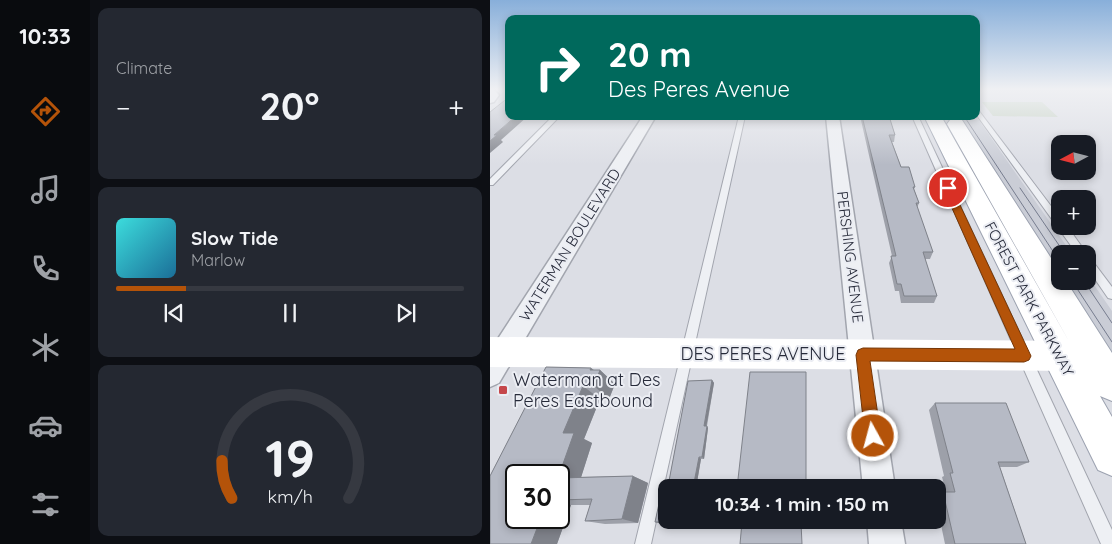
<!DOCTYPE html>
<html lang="en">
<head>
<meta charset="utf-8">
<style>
  body { margin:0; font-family:Quicksand,sans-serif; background:#242831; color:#f1f3f6; height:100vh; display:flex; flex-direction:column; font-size:19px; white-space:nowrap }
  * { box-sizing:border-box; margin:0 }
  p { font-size:16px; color:#9ea1a6 }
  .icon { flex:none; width:28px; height:28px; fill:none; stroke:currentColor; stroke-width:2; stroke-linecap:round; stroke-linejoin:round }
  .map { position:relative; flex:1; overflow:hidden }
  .side { display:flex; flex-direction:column; gap:8px; padding:8px; background:#0d0f14; width:400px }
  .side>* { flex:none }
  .guide { position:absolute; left:15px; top:15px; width:475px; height:105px; border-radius:10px; box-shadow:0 2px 8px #0003; background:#00695c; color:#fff; overflow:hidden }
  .needle { width:32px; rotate:263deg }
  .buttons { position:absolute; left:561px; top:135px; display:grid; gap:10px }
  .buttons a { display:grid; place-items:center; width:45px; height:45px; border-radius:10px; background:#171b24; box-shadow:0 2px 8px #0003; font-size:25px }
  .speed { position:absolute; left:15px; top:464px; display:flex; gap:10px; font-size:25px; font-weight:700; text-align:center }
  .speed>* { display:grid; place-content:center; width:65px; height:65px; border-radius:50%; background:#171b24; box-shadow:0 2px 8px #0003; line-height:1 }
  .speed .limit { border:2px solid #111; border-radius:8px; background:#fff; color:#111 }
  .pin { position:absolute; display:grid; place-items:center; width:42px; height:42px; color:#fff; margin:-21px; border:2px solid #fff; border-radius:50%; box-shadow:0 1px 5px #0007 }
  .me { position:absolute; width:55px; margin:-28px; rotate:353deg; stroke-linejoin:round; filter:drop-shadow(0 0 4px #0008) }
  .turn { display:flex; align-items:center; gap:18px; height:105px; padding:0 20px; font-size:22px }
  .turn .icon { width:65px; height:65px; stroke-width:2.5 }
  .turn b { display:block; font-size:35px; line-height:42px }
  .big { font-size:38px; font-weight:700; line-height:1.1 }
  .side .tile { flex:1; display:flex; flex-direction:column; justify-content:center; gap:8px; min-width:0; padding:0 18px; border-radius:10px; background:#242831 }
  .side .dial { align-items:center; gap:0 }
  .dial svg { height:130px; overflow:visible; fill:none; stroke:#363941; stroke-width:7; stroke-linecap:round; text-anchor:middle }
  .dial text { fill:#f1f3f6; stroke:none }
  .song { display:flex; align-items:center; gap:15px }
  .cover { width:60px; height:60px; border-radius:8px; background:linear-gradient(135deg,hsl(180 70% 55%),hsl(200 70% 35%)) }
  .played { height:5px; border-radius:2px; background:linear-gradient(90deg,#b45309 20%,#363941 20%) }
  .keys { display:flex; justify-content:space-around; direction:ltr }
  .heat { display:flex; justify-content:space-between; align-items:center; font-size:28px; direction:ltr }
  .trip { position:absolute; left:168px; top:479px; width:288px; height:50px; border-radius:10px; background:#171b24; box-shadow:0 2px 8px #0003; font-weight:700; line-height:50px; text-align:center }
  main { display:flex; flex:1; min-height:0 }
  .tabs { display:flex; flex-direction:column; width:90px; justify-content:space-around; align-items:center; background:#090b0e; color:#9ea1a6 }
  .tabs .icon { width:35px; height:35px }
  .tabs .current { color:#b45309 }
  .tabs b { font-size:22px; color:#f1f3f6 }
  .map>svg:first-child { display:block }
</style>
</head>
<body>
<main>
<nav class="tabs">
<b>10:33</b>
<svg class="icon current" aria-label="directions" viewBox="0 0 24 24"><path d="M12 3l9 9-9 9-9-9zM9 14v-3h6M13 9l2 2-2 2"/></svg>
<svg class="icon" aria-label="music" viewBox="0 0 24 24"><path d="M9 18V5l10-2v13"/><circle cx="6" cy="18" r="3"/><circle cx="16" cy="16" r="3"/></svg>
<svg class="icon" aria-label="phone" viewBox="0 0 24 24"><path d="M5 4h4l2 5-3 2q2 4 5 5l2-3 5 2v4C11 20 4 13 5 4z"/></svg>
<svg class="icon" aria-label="climate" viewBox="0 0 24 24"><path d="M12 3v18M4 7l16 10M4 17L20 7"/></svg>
<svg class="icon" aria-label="car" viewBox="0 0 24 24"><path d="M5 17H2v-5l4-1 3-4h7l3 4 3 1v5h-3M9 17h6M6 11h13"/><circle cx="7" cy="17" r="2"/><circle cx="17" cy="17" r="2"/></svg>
<svg class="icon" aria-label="filters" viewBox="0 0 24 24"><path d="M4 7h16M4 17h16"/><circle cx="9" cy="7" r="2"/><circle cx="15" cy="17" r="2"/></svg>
</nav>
<section class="side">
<div class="tile"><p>Climate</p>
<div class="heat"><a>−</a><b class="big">20°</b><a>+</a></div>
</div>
<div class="tile">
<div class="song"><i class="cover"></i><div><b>Slow Tide</b><p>Marlow</p></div></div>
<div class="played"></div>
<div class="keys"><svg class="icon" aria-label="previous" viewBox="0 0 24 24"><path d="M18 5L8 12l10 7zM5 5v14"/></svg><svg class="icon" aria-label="pause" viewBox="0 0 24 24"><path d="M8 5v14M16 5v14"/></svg><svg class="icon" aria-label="next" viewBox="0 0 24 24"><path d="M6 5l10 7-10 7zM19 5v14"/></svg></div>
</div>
<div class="tile dial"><svg viewBox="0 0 100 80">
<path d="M14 69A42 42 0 1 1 86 69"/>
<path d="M14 69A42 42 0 0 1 8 46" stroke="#b45309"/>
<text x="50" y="56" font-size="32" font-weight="700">19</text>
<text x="50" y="72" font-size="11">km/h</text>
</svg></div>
</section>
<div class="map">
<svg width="622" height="544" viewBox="0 0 622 544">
  <rect width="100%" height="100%" fill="#dcdee5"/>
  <path fill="#cacdd6" d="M470,116H486L582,254H570V272Z
    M598,276L622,311V354L576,281H598Z"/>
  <path fill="#c0cfbd" d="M492,102H552L568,117L503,116Z"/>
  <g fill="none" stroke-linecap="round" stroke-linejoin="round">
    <g stroke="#a2a5ae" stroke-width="2">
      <path id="lane" d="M486,107L570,218V226H577L597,254H587L486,114Z
        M63,116H70L3,185H0V179Z
        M249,116H255L161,544H145Z
        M422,116H428L622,530V544H611Z
        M598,258L601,259L622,287V299L618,298L598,269Z"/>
    </g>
    <g stroke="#a2a5ae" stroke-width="3">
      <path id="street" d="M0,89L4,90L9,95L4,102L0,103Z
        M153,116H166L9,383L0,387V351Z
        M336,116H349L405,488H373Z
        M377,520H411L415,544H379Z"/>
    </g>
    <g stroke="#9ca2b0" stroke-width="2">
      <path id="primary" d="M434,116H451L580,343L457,124L460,120L466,119L472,120L570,272V281H576L622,353V401L610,396L622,417V476L608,470Z"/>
    </g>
    <use href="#lane" fill="#eef0f4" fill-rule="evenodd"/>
    <use href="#street" fill="#eef0f4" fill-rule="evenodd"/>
    <path fill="#fff" fill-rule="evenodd" d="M0,337L588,341L600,345L605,356L600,367L588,371L0,367Z"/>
    <use href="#primary" fill="#fff" fill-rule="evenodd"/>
    <path stroke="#767c8e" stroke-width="1" d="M474,116L570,262
      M530,188L575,254
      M582,281L622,342
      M594,281L622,323"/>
  </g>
  <path fill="#9da0a9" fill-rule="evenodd" d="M370,116H399L405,135L404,142H402L411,167L425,187L424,189L429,203L427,208L443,252L440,259H435L447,296L444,303H411L409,291H405L399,263L402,256Z
    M56,367L101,368L104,370H110L125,384L119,399H110L94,439L102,443L91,477L143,476L158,483L148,523L115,524L95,521L100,505H81L67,544H0V476ZM26,475H69V518H26Z
    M222,380L224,383L217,426L218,428L214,459H211L206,488H176V520H200V522L168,523L165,522L174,481H179L198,381Z
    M445,403L539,462L527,467H510L536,544H455L446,501V495L453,492H456L452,477L454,476L439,410Z
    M316,520L315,525H247L243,522Z"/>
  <path fill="#7f828a" d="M26,116H38L11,140L13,142L0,153V141L4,135Z
    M101,368L108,374L110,370L125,384L119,399L104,386L100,370Z
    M222,380L224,383L216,428L214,426Z
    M93,386L110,399L94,439L102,443L89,484L69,478V475L73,433Z
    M217,426L218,428L214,459L212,457Z
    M209,457L211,459L206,488H203Z
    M143,476L158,483L148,523L132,519Z
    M69,502L81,505L67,544H41L51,518H69Z"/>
  <path fill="#b6bac5" stroke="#7f828a" d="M19,97V116H26L4,135H7L0,141V112Z
    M372,116H399L405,135H399L411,167H419L425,187H423L429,203H426L443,252H433L447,296H414L411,284H407L401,256H406Z
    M56,367L101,368L100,370H110L104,386H93L73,433H84L69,475H26V518H51L41,544H0V476Z
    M260,372H316V488H247Z
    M222,380L214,426H217L212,457H209L203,488H176V520H198L197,522H165L174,481H179L198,381Z
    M445,403H516L539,462H508L536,544H465L453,492H465L460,473H463Z
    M143,476L132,519L95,521L102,499L69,500V478Z
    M243,520H316V523H311L312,544H250L252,522H243Z"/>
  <linearGradient id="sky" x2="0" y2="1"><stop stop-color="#88afda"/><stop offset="0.54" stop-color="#eff0f3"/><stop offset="1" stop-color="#eff0f3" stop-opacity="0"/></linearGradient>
  <rect width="622" height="165" fill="url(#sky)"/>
  <path fill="#b45309" stroke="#753606" d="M458,185L462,188L541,356L539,360L534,362L380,361L391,436L389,442L383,444L377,442L375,436L366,355L368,350L373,348L525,349L453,188Z"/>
  <rect fill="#c5464a" stroke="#ebedf3" stroke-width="2" x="8" y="385" width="10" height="10" rx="2.5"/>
  <g text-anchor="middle" stroke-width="4" stroke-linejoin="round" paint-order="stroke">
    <g font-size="15" fill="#272b3a" stroke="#ebedf3">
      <text transform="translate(80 245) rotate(-58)" y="5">WATERMAN BOULEVARD</text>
      <text transform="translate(360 257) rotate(83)" y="5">PERSHING AVENUE</text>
      <text transform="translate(539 299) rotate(62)" y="5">FOREST PARK PARKWAY</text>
    </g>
    <g font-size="18" fill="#272b3a" stroke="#ebedf3">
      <text x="273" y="360">DES PERES AVENUE</text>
    </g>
    <g font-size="18" fill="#272b3a" stroke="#ebedf3" text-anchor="start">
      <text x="23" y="386">Waterman at Des<tspan x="23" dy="21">Peres Eastbound</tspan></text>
    </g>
  </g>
</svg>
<div class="buttons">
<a><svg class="needle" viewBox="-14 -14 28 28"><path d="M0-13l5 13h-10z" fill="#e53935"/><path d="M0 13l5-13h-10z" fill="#9ea1a6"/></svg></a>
<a>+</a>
<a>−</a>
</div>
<div class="speed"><div class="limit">30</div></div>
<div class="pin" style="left:458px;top:188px;background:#d93025"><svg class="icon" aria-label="arrive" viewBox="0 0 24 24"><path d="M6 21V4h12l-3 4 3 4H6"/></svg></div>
<svg class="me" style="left:383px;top:436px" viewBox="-20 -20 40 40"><circle r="17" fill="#b45309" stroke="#fff" stroke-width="3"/><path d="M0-11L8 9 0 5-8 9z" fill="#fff"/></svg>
<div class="trip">10:34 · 1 min · 150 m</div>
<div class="guide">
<div class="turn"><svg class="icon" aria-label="right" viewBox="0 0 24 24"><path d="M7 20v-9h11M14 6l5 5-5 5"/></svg><div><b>20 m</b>Des Peres Avenue</div></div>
</div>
</div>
</main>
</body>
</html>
